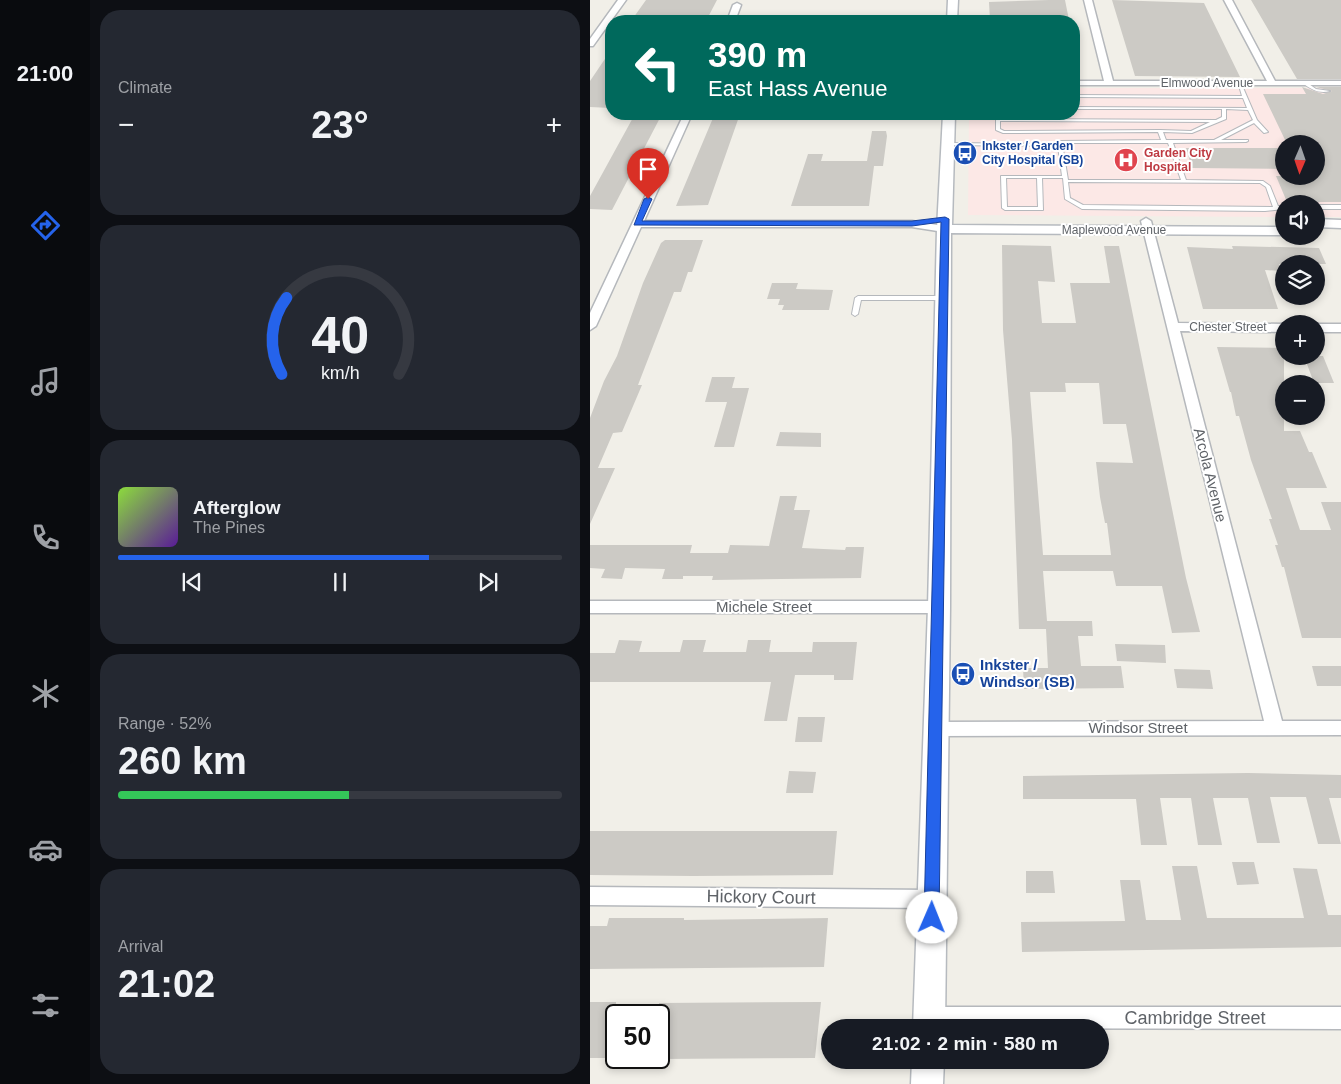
<!DOCTYPE html>
<html lang="en">
<head>
<meta charset="utf-8">
<style>
  body { margin:0; font-family:Arial,sans-serif; background:#242831; color:#f1f3f6; height:100vh; display:flex; flex-direction:column; font-size:19px; white-space:nowrap }
  * { box-sizing:border-box; margin:0 }
  p { font-size:16px; color:#9ea1a6 }
  .icon { flex:none; width:28px; height:28px; fill:none; stroke:currentColor; stroke-width:2; stroke-linecap:round; stroke-linejoin:round }
  .map { position:relative; flex:1; overflow:hidden }
  .drawer { display:flex; flex-direction:column; gap:10px; padding:10px; background:#0d0f14; width:500px }
  .drawer>* { flex:none }
  .banner { position:absolute; left:15px; top:15px; width:475px; height:105px; border-radius:20px; box-shadow:0 2px 8px #0003; background:#00695c; color:#fff; overflow:hidden }
  .needle { width:32px; rotate:182deg }
  .tools { position:absolute; left:685px; top:135px; display:grid; gap:10px }
  .tools a { display:grid; place-items:center; width:50px; height:50px; border-radius:50%; background:#171b24; box-shadow:0 2px 8px #0003; font-size:25px }
  .speed { position:absolute; left:15px; top:1004px; display:flex; gap:10px; font-size:25px; font-weight:700; text-align:center }
  .speed>* { display:grid; place-content:center; width:65px; height:65px; border-radius:50%; background:#171b24; box-shadow:0 2px 8px #0003; line-height:1 }
  .speed .limit { border:2px solid #111; border-radius:8px; background:#fff; color:#111 }
  .pin { position:absolute; display:grid; place-items:center; width:42px; height:42px; color:#fff; margin:-51px -21px; border-radius:50% 50% 50% 0; rotate:-45deg; box-shadow:0 0 5px #0007 }
  .pin .icon { rotate:45deg }
  .me { position:absolute; width:55px; margin:-28px; rotate:1deg; stroke-linejoin:round; filter:drop-shadow(0 0 4px #0008) }
  .turn { display:flex; align-items:center; gap:18px; height:105px; padding:0 20px; font-size:22px }
  .turn .icon { width:65px; height:65px; stroke-width:2.5 }
  .turn b { display:block; font-size:35px; line-height:42px }
  .big { font-size:38px; font-weight:800; line-height:1.1 }
  .drawer .tile { flex:1; display:flex; flex-direction:column; justify-content:center; gap:8px; min-width:0; padding:0 18px; border-radius:20px; background:#242831 }
  .drawer .dial { align-items:center; gap:0 }
  .dial svg { height:130px; overflow:visible; fill:none; stroke:#363941; stroke-width:7; stroke-linecap:round; text-anchor:middle }
  .dial text { fill:#f1f3f6; stroke:none }
  .song { display:flex; align-items:center; gap:15px }
  .cover { width:60px; height:60px; border-radius:8px; background:linear-gradient(135deg,hsl(90 70% 55%),hsl(270 70% 35%)) }
  .played { height:5px; border-radius:2px; background:linear-gradient(90deg,#2563eb 70%,#363941 70%) }
  .keys { display:flex; justify-content:space-around; direction:ltr }
  .heat { display:flex; justify-content:space-between; align-items:center; font-size:28px; direction:ltr }
  .charge { height:8px; border-radius:4px; background:linear-gradient(90deg,#34c759 52%,#363941 0) }
  .trip { position:absolute; left:231px; top:1019px; width:288px; height:50px; border-radius:25px; background:#171b24; box-shadow:0 2px 8px #0003; font-weight:800; line-height:50px; text-align:center }
  main { display:flex; flex:1; min-height:0 }
  .tab-bar { display:flex; flex-direction:column; width:90px; justify-content:space-around; align-items:center; background:#090b0e; color:#9ea1a6 }
  .tab-bar .icon { width:35px; height:35px }
  .tab-bar .active { color:#2563eb }
  .tab-bar b { font-size:22px; color:#f1f3f6 }
  .map>svg:first-child { display:block }
</style>
</head>
<body>
<main>
<nav class="tab-bar">
<b>21:00</b>
<svg class="icon active" aria-label="directions" viewBox="0 0 24 24"><path d="M12 3l9 9-9 9-9-9zM9 14v-3h6M13 9l2 2-2 2"/></svg>
<svg class="icon" aria-label="music" viewBox="0 0 24 24"><path d="M9 18V5l10-2v13"/><circle cx="6" cy="18" r="3"/><circle cx="16" cy="16" r="3"/></svg>
<svg class="icon" aria-label="phone" viewBox="0 0 24 24"><path d="M5 4h4l2 5-3 2q2 4 5 5l2-3 5 2v4C11 20 4 13 5 4z"/></svg>
<svg class="icon" aria-label="climate" viewBox="0 0 24 24"><path d="M12 3v18M4 7l16 10M4 17L20 7"/></svg>
<svg class="icon" aria-label="car" viewBox="0 0 24 24"><path d="M5 17H2v-5l4-1 3-4h7l3 4 3 1v5h-3M9 17h6M6 11h13"/><circle cx="7" cy="17" r="2"/><circle cx="17" cy="17" r="2"/></svg>
<svg class="icon" aria-label="filters" viewBox="0 0 24 24"><path d="M4 7h16M4 17h16"/><circle cx="9" cy="7" r="2"/><circle cx="15" cy="17" r="2"/></svg>
</nav>
<section class="drawer">
<div class="tile"><p>Climate</p>
<div class="heat"><a>−</a><b class="big">23°</b><a>+</a></div>
</div>
<div class="tile dial"><svg viewBox="0 0 100 80">
<path d="M14 69A42 42 0 1 1 86 69"/>
<path d="M14 69A42 42 0 0 1 17 22" stroke="#2563eb"/>
<text x="50" y="56" font-size="32" font-weight="700">40</text>
<text x="50" y="72" font-size="11">km/h</text>
</svg></div>
<div class="tile">
<div class="song"><i class="cover"></i><div><b>Afterglow</b><p>The Pines</p></div></div>
<div class="played"></div>
<div class="keys"><svg class="icon" aria-label="previous" viewBox="0 0 24 24"><path d="M18 5L8 12l10 7zM5 5v14"/></svg><svg class="icon" aria-label="pause" viewBox="0 0 24 24"><path d="M8 5v14M16 5v14"/></svg><svg class="icon" aria-label="next" viewBox="0 0 24 24"><path d="M6 5l10 7-10 7zM19 5v14"/></svg></div>
</div>
<div class="tile"><p>Range · 52%</p><b class="big">260 km</b><div class="charge"></div></div>
<div class="tile"><p>Arrival</p><b class="big">21:02</b></div>
</section>
<div class="map">
<svg width="751" height="1084" viewBox="0 0 751 1084">
  <rect width="100%" height="100%" fill="#f1efe8"/>
  <path fill="#fce8e6" fill-rule="evenodd" d="M484,88H751V217H726V204H694V217L378,215L379,114H484ZM694,144H726V176H694Z"/>
  <path fill="#cccac5" fill-rule="evenodd" d="M56,0H127L116,21H94L96,17H61L59,21H41Z
    M459,0H475L479,20H400L399,2Z
    M522,0L614,3L650,77L545,76Z
    M661,0H751V79H707Z
    M21,50V108L0,107V81Z
    M712,87L733,94L742,91L726,87H751V202H697L686,176H726V144H697L673,94H716Z
    M45,114H72L22,210L0,209V196Z
    M132,114H150L118,205L86,206L123,118H130Z
    M282,131H296L297,136L293,166H284L279,206H201L218,154H233L231,161H277Z
    M596,148H694V169L602,168Z
    M75,240H113L102,272H98L91,292H84L48,385H52L32,432L23,433L8,468H25L0,524V418L14,381L27,356L53,283L71,243Z
    M412,245L461,246L465,282L448,281L452,323H486L480,283H520L514,246H529L596,578L610,632L582,633L572,586H526L523,571H453L457,621H502L503,636H488L491,666H531L534,688L434,689L433,668H458L456,629H429L422,440L413,330ZM475,383H509L513,424H536L543,463L506,462L510,497L515,523H517L521,555H453L440,392H476Z
    M642,246L729,248L736,264H689L692,271L675,270L688,309H613L597,247L643,249Z
    M182,283H208L206,289L243,290L239,310H192L194,305H188L190,299H177Z
    M627,347L694,348V431H710L719,452H722L737,488H696L710,530H741L731,502H751V638H712L694,567H692L685,545H688L679,519H682L661,460L649,416H646L641,392H640Z
    M714,356H733L744,383H724Z
    M122,377H145L142,388H159L144,447H124L137,402H115Z
    M190,432L231,433V447L186,446Z
    M190,496H207L204,510H220L212,548L255,550L256,547H274L271,578L122,580L123,576H93V579H72L75,569L35,568L32,579L11,578L15,569L0,568V545H102L100,553H138L140,545L179,546Z
    M29,640L52,641L49,652H90L93,640H116L113,652H156L158,640H181L179,652H222L223,642H267L263,680H244V675H205L197,721H174L181,682H0V653H25Z
    M525,644L575,645L576,663L527,661Z
    M722,666H751V686H727Z
    M584,669L620,670L623,689L587,688Z
    M208,717H235L232,742H205Z
    M199,771L226,772L223,793H196Z
    M658,773L751,775V798H739L751,844H728L716,797H680L690,843H667L658,798H623L632,845H608L601,798H570L577,845H551L546,799H433V776Z
    M0,831H247L243,875L103,876L0,875Z
    M642,862H664L669,884L647,885Z
    M582,866H607L617,918H714L703,868L727,869L738,915H751V947L432,952L431,922L535,921L530,880H550L556,920H591Z
    M436,871H463L465,893H436Z
    M19,918H94V920L238,918L234,967L0,969V926H17Z
    M0,1002H26V1058H0Z
    M231,1002L225,1058L69,1059V1003Z"/>
  <g fill="none" stroke-linecap="round" stroke-linejoin="round">
    <g stroke="#b5b8bc" stroke-width="2">
      <path id="lane" d="M648,82L651,83L667,120L678,132L674,133L664,123L631,140H658V141L656,142L583,143L596,180L673,181L680,186L688,206H694V209L675,211L492,209L475,199L473,178H452L453,210H415L412,208L411,176H472L468,146L359,145L357,144L359,143L468,144V141H470L571,140L568,132L413,133L406,130V114H410V119L626,120L632,117V109H484V107L657,108L653,98L484,97V95L652,96ZM636,109L658,110L663,120L624,140H576L573,132L602,133L636,119ZM410,121L620,122L601,131L570,130L414,131L410,129ZM472,143H578L591,180H478ZM416,178H447L448,207H417ZM478,182L670,183L676,187L683,207L493,205L480,198Z
        M714,82H716L726,89L740,91C730,94 722,90 714,84Z
        M726,205H751V209H726Z
        M268,296H353L356,298L353,300H271L268,314L265,316L262,314L265,298Z"/>
    </g>
    <g stroke="#b5b8bc" stroke-width="3">
      <path id="street" d="M28,0H36L3,46H0V39Z
        M494,0H502L523,81H677L634,0H642L685,81H751V85H484V81H514Z
        M147,3L151,5L145,21H137L143,5Z
        M94,114H102L54,221H322L354,226L359,229L354,232L322,227H51L6,326L0,330V313Z
        M556,218L561,221L588,323L694,324V332L590,331L692,721H751V735L346,736L340,734L337,729L340,724L346,722L674,721L551,221Z
        M726,324H751V332H726Z
        M0,601H349L355,603L357,607L355,611L349,613H0Z
        M0,887L342,890L349,893L352,899L349,905L342,908L0,905Z
        M339,1007H751V1029L336,1028L331,1026L328,1018L331,1010Z"/>
    </g>
    <g stroke="#b6babf" stroke-width="3">
      <path id="secondary" d="M358,0H368L367,21H357Z
        M353,114H365L362,225L694,227V235L361,233L360,607L355,1028H323L338,607L347,229Z
        M726,219L751,220V228L726,227Z
        M322,1060H354L353,1084H321Z"/>
    </g>
    <use href="#lane" fill="#fff" fill-rule="evenodd"/>
    <use href="#street" fill="#fff" fill-rule="evenodd"/>
    <use href="#secondary" fill="#fff" fill-rule="evenodd"/>
  </g>
  <path fill="#2563eb" stroke="#184099" d="M58,197L62,199L52,221H322L355,217L359,219L349,918L347,924L342,926L336,924L334,918L351,222L322,226L44,225L54,199Z"/>
  <defs>
    <g id="bus-disc" transform="scale(1.25)"><circle r="9.5" fill="#1a4fb4" stroke="#fff"/><path d="M-5-6H5V4H4V6H2V4H-2V6H-4V4H-5ZM-3.5-4V0h7V-4ZM-3.5 1.2v1.5H-2V1.2ZM2 1.2v1.5H3.5V1.2Z" fill="#fff"/></g>
    <g id="hospital-disc" transform="scale(1.25)"><circle r="9.5" fill="#e0444e" stroke="#fff"/><path d="M-5-5h3v3.5h4V-5h3V5h-3V1.5h-4V5h-3Z" fill="#fff"/></g>
  </defs>
  <g fill-rule="evenodd">
    <use href="#bus-disc" x="375" y="153"/>
    <use href="#hospital-disc" x="536" y="160"/>
    <use href="#bus-disc" x="373" y="674"/>
  </g>
  <g text-anchor="middle" stroke-width="4" stroke-linejoin="round" paint-order="stroke">
    <g font-size="12" fill="#5f6368" stroke="#fff">
      <text x="617" y="87">Elmwood Avenue</text>
      <text x="524" y="234">Maplewood Avenue</text>
      <text x="638" y="331">Chester Street</text>
    </g>
    <g font-size="12" font-weight="bold" fill="#164399" stroke="#fff" text-anchor="start">
      <text x="392" y="150">Inkster / Garden<tspan x="392" dy="14">City Hospital (SB)</tspan></text>
    </g>
    <g font-size="12" font-weight="bold" fill="#be3a42" stroke="#fff" text-anchor="start">
      <text x="554" y="157">Garden City<tspan x="554" dy="14">Hospital</tspan></text>
    </g>
    <g font-size="15" fill="#5f6368" stroke="#fff">
      <text transform="translate(620 475) rotate(76)" y="5">Arcola Avenue</text>
      <text x="174" y="612">Michele Street</text>
      <text x="548" y="733">Windsor Street</text>
    </g>
    <g font-size="15" font-weight="bold" fill="#164399" stroke="#fff" text-anchor="start">
      <text x="390" y="670">Inkster /<tspan x="390" dy="17">Windsor (SB)</tspan></text>
    </g>
    <g font-size="18" fill="#5f6368" stroke="#fff">
      <text transform="translate(171 897) rotate(1)" y="6">Hickory Court</text>
      <text x="605" y="1024">Cambridge Street</text>
    </g>
  </g>
</svg>
<div class="tools">
<a><svg class="needle" viewBox="-14 -14 28 28"><path d="M0-13l5 13h-10z" fill="#e53935"/><path d="M0 13l5-13h-10z" fill="#9ea1a6"/></svg></a>
<a><svg class="icon" aria-label="sound" viewBox="0 0 24 24"><path d="M4 9h4l5-4v14l-5-4H4zM17 9q2 3 0 6"/></svg></a>
<a><svg class="icon" aria-label="layers" viewBox="0 0 24 24"><path d="M12 4l9 5-9 5-9-5zM3 14l9 5 9-5"/></svg></a>
<a>+</a>
<a>−</a>
</div>
<div class="speed"><div class="limit">50</div></div>
<div class="pin" style="left:58px;top:199px;background:#d93025"><svg class="icon" aria-label="arrive" viewBox="0 0 24 24"><path d="M6 21V4h12l-3 4 3 4H6"/></svg></div>
<svg class="me" style="left:342px;top:918px" viewBox="-20 -20 40 40"><circle r="19" fill="#fff"/><path d="M0-13L10 11 0 6-10 11z" fill="#2563eb"/></svg>
<div class="trip">21:02 · 2 min · 580 m</div>
<div class="banner">
<div class="turn"><svg class="icon" aria-label="left" viewBox="0 0 24 24"><path d="M17 20v-9H6M10 6l-5 5 5 5"/></svg><div><b>390 m</b>East Hass Avenue</div></div>
</div>
</div>
</main>
</body>
</html>
